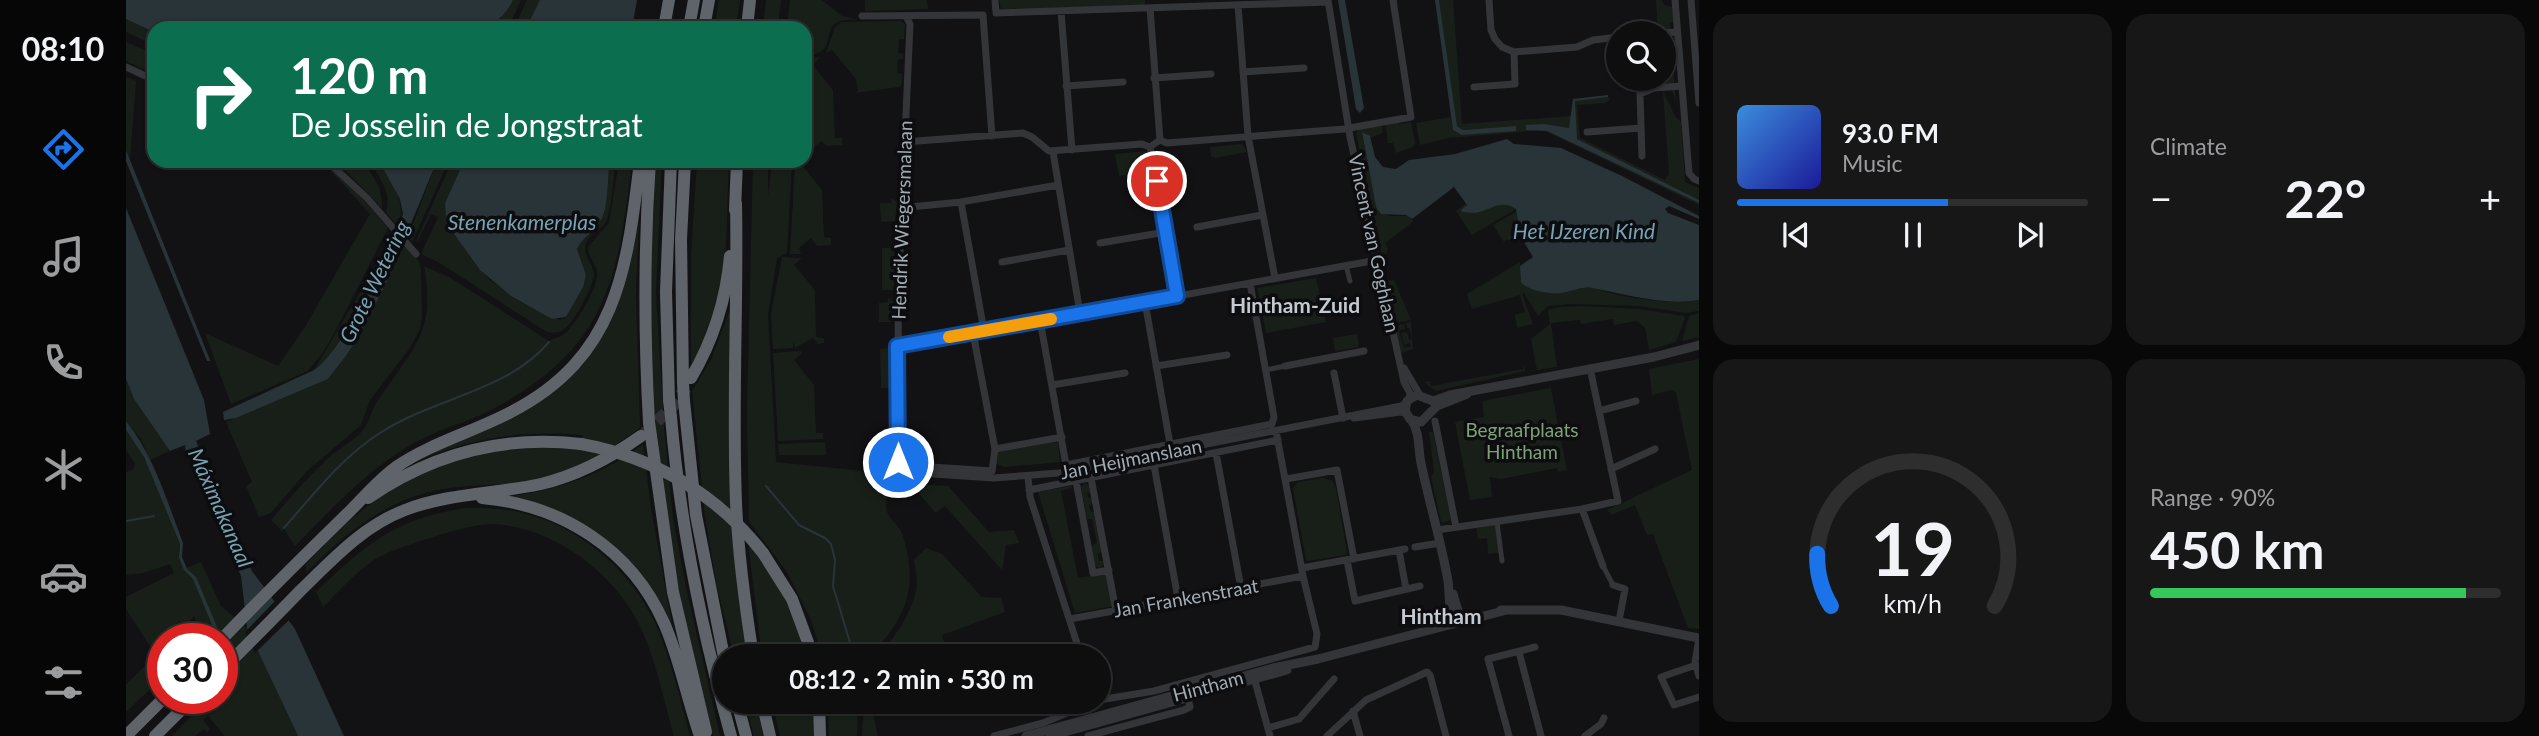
<!DOCTYPE html>
<html lang="en">
<head>
<meta charset="utf-8">
<style>
  body { margin:0; font-family:Lato,sans-serif; background:#171718; color:#f1f3f6; height:100vh; display:flex; flex-direction:column; font-size:26px; white-space:nowrap }
  * { box-sizing:border-box; margin:0 }
  p { font-size:23px; color:#9b9c9e }
  .icon { flex:none; width:38px; height:38px; fill:none; stroke:currentColor; stroke-width:2; stroke-linecap:round; stroke-linejoin:round }
  .map { position:relative; flex:1; overflow:hidden }
  .side { display:flex; flex-direction:column; gap:14px; padding:14px; background:#080808; width:840px }
  .side>* { flex:none }
  .banner { position:absolute; left:21px; top:21px; width:665px; height:147px; border-radius:21px; box-shadow:0 2px 5px #0004,0 0 0 2px #2e2e2f; background:#0b6e4f; color:#fff; overflow:hidden }
  .fabs { position:absolute; left:1480px; top:21px; display:grid; gap:14px }
  .fabs a { display:grid; place-items:center; width:70px; height:70px; border-radius:50%; background:#0e0e0f; box-shadow:0 2px 5px #0004,0 0 0 2px #2e2e2f; font-size:35px }
  .speed { position:absolute; left:21px; top:623px; display:flex; gap:14px; font-size:35px; font-weight:700; text-align:center }
  .speed>* { display:grid; place-content:center; width:91px; height:91px; border-radius:50%; background:#0e0e0f; box-shadow:0 2px 5px #0004,0 0 0 2px #2e2e2f; line-height:1 }
  .speed .limit { border:10px solid #d22; background:#fff; color:#111 }
  .pin { position:absolute; display:grid; place-items:center; width:60px; height:60px; color:#fff; margin:-30px; border:4px solid #fff; border-radius:50%; box-shadow:0 2px 7px #0007 }
  .me { position:absolute; width:77px; margin:-38px; rotate:0deg; stroke-linejoin:round; filter:drop-shadow(0 0 5px #0008) }
  .turn { display:flex; align-items:center; gap:24px; height:147px; padding:0 28px; font-size:32px }
  .turn .icon { width:91px; height:91px; stroke-width:2.5 }
  .turn b { display:block; font-size:49px; line-height:60px }
  .big { font-size:52px; font-weight:700; line-height:1.1 }
  .side .tile { flex:1; display:flex; flex-direction:column; justify-content:center; gap:10px; min-width:0; padding:0 24px; border-radius:21px; background:#171718 }
  .side .dial { align-items:center; gap:0 }
  .dial svg { height:182px; overflow:visible; fill:none; stroke:#2e2e2f; stroke-width:7; stroke-linecap:round; text-anchor:middle }
  .dial text { fill:#f1f3f6; stroke:none }
  .song { display:flex; align-items:center; gap:21px }
  .cover { width:84px; height:84px; border-radius:10px; background:linear-gradient(135deg,hsl(210 70% 55%),hsl(240 70% 35%)) }
  .played { height:7px; border-radius:4px; background:linear-gradient(90deg,#1a73e8 60%,#2e2e2f 60%) }
  .keys { display:flex; justify-content:space-around; direction:ltr }
  .heat { display:flex; justify-content:space-between; align-items:center; font-size:38px; direction:ltr }
  .charge { height:10px; border-radius:5px; background:linear-gradient(90deg,#34c759 90%,#2e2e2f 0) }
  .side .tiles { flex:1; display:grid; gap:14px; grid-template-columns:repeat(2,1fr) }
  .trip { position:absolute; left:586px; top:644px; width:399px; height:70px; border-radius:35px; background:#0e0e0f; box-shadow:0 2px 5px #0004,0 0 0 2px #2e2e2f; font-weight:700; line-height:70px; text-align:center }
  main { display:flex; flex:1; min-height:0 }
  .tab-bar { display:flex; flex-direction:column; width:126px; justify-content:space-around; align-items:center; background:#060606; color:#9b9c9e }
  .tab-bar .icon { width:49px; height:49px }
  .tab-bar .current { color:#1a73e8 }
  .tab-bar b { font-size:32px; color:#f1f3f6 }
  .map>svg:first-child { display:block }
</style>
</head>
<body>
<main>
<nav class="tab-bar">
<b>08:10</b>
<svg class="icon current" aria-label="directions" viewBox="0 0 24 24"><path d="M12 3l9 9-9 9-9-9zM9 14v-3h6M13 9l2 2-2 2"/></svg>
<svg class="icon" aria-label="music" viewBox="0 0 24 24"><path d="M9 18V5l10-2v13"/><circle cx="6" cy="18" r="3"/><circle cx="16" cy="16" r="3"/></svg>
<svg class="icon" aria-label="phone" viewBox="0 0 24 24"><path d="M5 4h4l2 5-3 2q2 4 5 5l2-3 5 2v4C11 20 4 13 5 4z"/></svg>
<svg class="icon" aria-label="climate" viewBox="0 0 24 24"><path d="M12 3v18M4 7l16 10M4 17L20 7"/></svg>
<svg class="icon" aria-label="car" viewBox="0 0 24 24"><path d="M5 17H2v-5l4-1 3-4h7l3 4 3 1v5h-3M9 17h6M6 11h13"/><circle cx="7" cy="17" r="2"/><circle cx="17" cy="17" r="2"/></svg>
<svg class="icon" aria-label="filters" viewBox="0 0 24 24"><path d="M4 7h16M4 17h16"/><circle cx="9" cy="7" r="2"/><circle cx="15" cy="17" r="2"/></svg>
</nav>
<div class="map">
<svg width="1573" height="736" viewBox="0 0 1573 736">
  <rect width="100%" height="100%" fill="#121214"/>
  <path fill="#181f18" d="M387,0H395L382,28H295C308,0 361,57 387,0Z
    M401,0H414L400,28H388Z
    M593,0H614L610,28H588Z
    M640,0H655L652,28H637Z
    M664,0H696L716,16L732,20C727,20 720,19 715,21C693,27 715,53 679,56V28H661Z
    M739,0H801L802,9L739,11Z
    M873,0H1019V6L875,9Z
    M1313,0H1327L1336,124L1446,116L1443,128L1409,129L1421,131L1573,203V205L1417,130L1323,138L1294,145L1290,123L1325,117L1327,130L1336,135L1390,130L1389,126L1337,130L1331,126Z
    M1530,0H1535L1538,5L1546,7L1548,22L1544,23L1550,102L1543,83L1535,81L1538,79V33H1532Z
    M0,19L28,32V45L0,32Z
    M775,21L779,24L778,39H773L772,53L777,54V59H772L771,73L776,74V84L773,87L728,93L732,91L730,79L706,50L700,53L709,27L716,22Z
    M0,42L28,54V74L0,61Z
    M694,57L687,65L707,90L709,138H716V145L700,146L696,141L683,151L684,153L679,154V77L681,59Z
    M0,77L10,81L4,159L0,150Z
    M1537,91L1549,116L1555,122L1559,182L1573,188V200L1454,141L1450,136L1449,100L1482,97L1484,100L1479,103L1451,105L1454,138L1539,180L1543,174Z
    M1272,120L1273,124L1285,122L1289,143L1287,147L1270,153L1267,143H1262L1259,122Z
    M1255,123L1257,133L1244,138L1238,132L1236,133L1250,207L1263,216H1281L1288,221L1259,243L1262,249L1259,256L1263,268L1259,269L1230,133L1233,129Z
    M1116,144L1121,152L1089,158L1085,156L1084,147Z
    M1020,151L1023,171L993,176L989,154Z
    M683,156L676,165L696,190L698,237L705,238V245L691,246L685,238L673,248L675,254H664L669,161H679V157Z
    M190,161H199L209,168L262,228L209,332L196,354L182,371L105,404L79,333L152,366L179,327L244,214L205,171Z
    M210,161H237C248,178 257,188 256,208Z
    M243,161H253C267,183 281,201 272,226L260,213C266,192 254,178 243,161Z
    M311,161H323L286,242L282,237Z
    M326,161H338L319,203L323,225L328,234L351,266L364,280L391,300L434,320L440,318L460,275L451,249C456,236 470,231 476,218C483,205 481,177 484,161H490C487,179 487,202 481,220C477,230 463,233 460,244C456,255 467,263 468,274C468,285 447,325 437,330C432,333 427,333 421,332L312,262L295,254L312,217L305,214L291,243V239Z
    M493,161H506C492,280 481,347 369,408C343,422 315,428 290,442C243,468 206,508 169,546L158,529L156,531L145,520C164,498 182,477 203,457C214,448 228,441 237,430C244,422 245,410 251,402C285,350 311,334 298,266L323,277L423,341C428,338 433,338 437,335C449,326 473,287 471,272C470,263 462,257 462,247L483,223Z
    M530,161H536L530,293L538,427L547,519L561,592L594,736H587C561,635 537,531 529,427C522,338 525,250 530,161Z
    M571,161H603C600,216 604,278 584,330C579,341 572,353 565,364V255Z
    M627,161H642V196L646,161H666L661,253L651,258L642,314L650,462L765,474C764,486 758,500 761,512C764,520 773,525 776,534C794,585 780,620 743,656H696L685,620L661,572L623,522L621,411Z
    M514,194L510,294L514,428C479,453 444,475 400,482C366,486 332,484 299,493C251,507 215,537 181,572L179,565C196,548 213,528 233,513C300,459 369,441 454,449L456,435C394,430 345,438 288,462L410,403L491,307L505,259Z
    M765,198L771,202L769,221L755,222L754,203H765Z
    M1340,203L1341,212C1359,214 1373,197 1390,209L1346,235L1330,211Z
    M1391,211C1393,223 1388,236 1378,242L1367,225Z
    M267,231L269,234C251,273 223,346 188,370L239,284Z
    M278,245L293,261L295,270L296,317L294,329L284,348L244,400L235,425L181,471L145,513L133,517L120,486L126,482L100,422L202,379L234,335Z
    M756,248H768V290H756Z
    M656,257L676,258L668,265L689,290L690,337L698,338V343L692,344L687,338L669,348L667,341V348L647,349L645,314Z
    M1394,262L1395,282C1406,286 1419,293 1431,293C1441,294 1457,285 1467,288C1497,298 1541,305 1573,300V311L1560,313L1513,306L1444,304L1422,306L1412,316L1398,293L1396,294L1407,324L1391,328L1389,315L1399,312L1394,295L1346,309L1341,294Z
    M1190,278L1200,322L1140,333L1131,288Z
    M1268,280L1285,320L1269,323L1260,281Z
    M762,298L769,302L766,322H753V303L762,302Z
    M1456,306L1513,309L1558,316L1559,318L1550,342L1523,350L1519,328L1511,321L1488,325L1487,319L1455,324L1454,320L1425,323L1431,367L1411,370L1405,339L1424,324L1422,310L1432,307Z
    M605,307C603,371 601,436 604,501C606,553 614,605 621,656H608L591,587L579,516L566,391L585,360Z
    M1573,313V337L1556,341L1563,316Z
    M1285,322L1287,349L1275,353L1269,326L1278,324L1279,329L1273,330L1278,348L1285,346L1284,343L1278,345L1275,333L1281,332L1283,340L1286,339L1283,328H1281L1280,323Z
    M1231,334L1233,347L1209,351L1207,338Z
    M766,348L767,388H755L754,349Z
    M674,351L676,353L668,360L688,385L690,433H697V439L652,441L647,353Z
    M1573,359V629L1562,628L1527,534L1521,535L1509,505L1485,515L1481,510L1566,470L1550,393L1546,390L1526,395L1523,369Z
    M1398,364L1399,371L1310,391L1298,382L1304,381L1305,386L1397,369Z
    M0,379L8,399L44,451L24,460L15,439L0,421Z
    M1425,388L1441,470L1432,472L1431,468L1375,479L1364,477L1366,497L1344,500L1329,422L1358,417L1356,401Z
    M0,430L18,457L54,544L53,558L58,569L75,562L95,606L121,628L172,736H99L82,716L77,720L84,729L81,732L78,729L69,736H46L83,698H96L98,685L96,680V639H78L68,616L62,623L69,639H46L60,625L53,622L36,631V644L27,651L0,609V597L48,573L44,564L17,573L0,575V472L7,469L9,464L0,450Z
    M1303,432H1307L1325,519L1318,523L1315,522L1305,477L1308,472Z
    M699,442L700,455H653L652,444Z
    M925,442L932,443L934,462L878,467L871,464L872,452Z
    M517,444L525,509L547,630L473,534L449,519L419,506L378,497C430,491 475,476 517,444Z
    M1197,478L1206,481L1210,488L1221,552L1220,555L1182,561L1180,560L1167,488L1172,482Z
    M959,483L965,487L966,492L961,493L962,498H967L968,503L963,505L965,512H969L977,552L972,553L973,561H978L979,563L974,568L968,566L966,545L971,543L966,519H961L955,487Z
    M788,484L822,486L863,532L888,530L893,543L880,545L876,570L819,506L810,513L788,488Z
    M945,486L946,488L935,491L952,578L982,573L988,606L949,613L912,492Z
    M339,508C356,508 375,508 392,512C451,524 504,569 529,623C545,659 554,699 564,736H548C537,698 528,649 508,615C480,567 426,529 370,524C349,523 317,534 297,540C281,546 262,551 248,560C229,573 213,591 197,607L190,592C240,544 268,519 339,508Z
    M1370,523L1374,553L1362,554L1361,538L1352,539L1350,526Z
    M622,542C650,580 669,610 682,656H636Z
    M800,548L816,554L856,597L875,598L879,612L816,635L820,646L811,649V656H752C769,638 789,609 791,583C791,576 789,567 788,560Z
    M37,648V677L0,712V685Z
    M618,702H630L637,736H628Z
    M646,702H689V736H654Z
    M702,702H732L731,736H703Z
    M738,702H749L746,708L752,736H736Z"/>
  <path fill="#283438" d="M0,0H387C362,55 307,0 295,28H28V32L0,19Z
    M414,0H511L506,28H400Z
    M1212,0H1219L1238,108L1234,113L1230,109Z
    M1309,0H1313L1331,126L1337,130L1390,126V131L1336,135L1327,130Z
    M1482,95V97L1449,101L1451,139L1573,200V203L1421,131L1400,130V125L1418,124L1443,128L1447,99Z
    M1236,132L1244,136L1249,157L1257,167L1270,169L1283,160L1329,154L1381,139L1388,144L1435,148L1496,176L1573,216V219L1543,206L1539,209L1542,213L1573,225V300C1537,306 1500,294 1466,288C1456,286 1445,292 1435,293C1425,295 1400,290 1395,282L1394,266L1407,257L1393,234L1382,240L1392,222L1390,209C1374,198 1364,211 1348,213C1344,213 1340,212 1336,212L1335,210L1341,205L1328,187L1286,219L1280,215L1255,214L1250,207Z
    M0,150L84,360V361H81L0,161Z
    M253,161H311L261,281L234,335L219,357L202,379L110,418L98,420L97,412L188,370C219,349 265,252 277,214L274,199Z
    M338,161H484C481,177 483,205 476,218C470,231 457,236 451,249L460,275L457,287L440,317L426,319L385,296L354,270L328,234L320,217L319,203Z
    M0,208L78,400L84,434L70,441L126,571L169,629L218,736H172L121,628L115,576L63,455L60,456L59,445L44,451L8,399L0,379Z
    M0,421C28,456 41,501 57,543L56,557L61,569L70,577L96,639H92L67,579L58,570L53,558L54,544L18,457L0,430Z"/>
  <path fill="#121214" d="M151,599L165,618L129,653L119,632Z"/>
  <g fill="none" stroke-linecap="round" stroke-linejoin="round">
    <path stroke="#283438" stroke-width="2" d="M640,486L673,525L699,538L705,544L709,560L707,586L728,656
      M0,521L28,516
      M158,528C187,495 216,457 254,433C307,398 381,392 423,342"/>
    <path stroke="#2f3134" stroke-width="12" stroke-dasharray="12 6" stroke-linecap="butt" d="M518,434L547,406L560,388"/>
    <path stroke="#333539" stroke-width="5" d="M1220,265L1224,281
      M1140,370L1159,366
      M1371,522L1376,561
      M1477,566L1487,585"/>
    <path stroke="#333539" stroke-width="7" d="M869,0L870,13L1202,2
      M1202,0L1224,137L1278,382L1284,393L1283,399
      M1363,0L1365,30L1369,39L1376,47L1388,52L1451,47L1467,40L1493,37
      M1549,0L1563,173L1568,179L1573,181
      M1565,0L1573,103
      M1112,5L1122,136L1149,278
      M1024,8L1034,140
      M935,11L946,150
      M736,16L857,15L866,136
      M780,16L784,24L772,295L773,469L777,472L868,478L933,473L1275,406L1280,403
      M1535,33L1551,32
      M0,67L28,80
      M1117,72L1178,68
      M1028,78L1085,74
      M940,86L997,82
      M1348,87L1389,84L1388,52
      M1461,132L1515,128
      M778,142L897,133L906,137L923,151L1016,144L1024,147L1034,140L1041,143L1218,129L1285,117L1267,0
      M1024,147L1051,296
      M927,152L954,313
      M1516,156L1514,94L1528,88L1556,86
      M201,161L241,198L290,254
      M835,202L858,331
      M774,208L835,202L932,185
      M1071,227L1136,215
      M974,243L1040,232
      M876,262L943,250
      M1019,302L1044,444
      M914,320L940,465L1146,424L1148,417L1124,283
      M771,347L1251,260
      M1030,366L1101,355
      M1159,366L1238,351
      M1278,368L1294,395
      M1208,373L1217,418
      M926,385L999,373
      M1473,411L1510,401
      M1228,418L1275,412L1280,414
      M1309,421L1330,527
      M869,449L936,437
      M1090,453L1115,588
      M1028,465L1052,599
      M1485,469L1529,449
      M790,473L791,466L866,471L869,449L847,333
      M902,477L904,497L955,656
      M965,478L990,611
      M1160,479L1211,470L1228,559
      M950,481L967,573L983,570
      M903,490L1152,440
      M1456,509L1477,566
      M1311,530L1456,509L1492,501L1464,368
      M1289,547L1314,543
      M1273,550L1280,589
      M1221,560L1229,601L1294,586
      M1176,568L1279,549
      M1487,585L1499,589L1493,621
      M944,619L1177,576
      M1573,638L1569,662L1573,676
      M1393,652L1415,736
      M1570,665L1535,677L1548,705L1573,697
      M1127,674L1144,736
      M973,700L1028,691L1189,647L1191,634L1177,576L1150,431
      M1227,711L1234,736
      M1142,728L1173,719L1208,679
      M868,736L917,723L967,702
      M962,736L1058,710L1064,707L1062,698
      M1201,736L1240,700L1301,672L1304,675L1320,736
      M1383,736L1362,659L1409,647
      M1459,736L1475,724L1478,718"/>
    <path stroke="#333539" stroke-width="9" d="M1341,394L1311,406L1295,422L1284,419L1279,411L1281,401L1291,395L1307,401L1324,395L1528,357L1573,345
      M1286,421C1294,433 1292,449 1295,463C1303,502 1315,541 1322,581C1324,594 1321,613 1332,622
      M1327,594L1334,617L1332,622
      M1375,610H1435L1573,638
      M900,736L1147,668L1192,659L1381,610
      M924,736L1161,670"/>
    <path stroke="#5e646a" stroke-width="12" d="M538,28L543,0
      M563,28L568,0
      M578,28L583,0
      M621,28L624,0
      M610,203C612,303 606,402 610,502C612,554 619,605 627,656
      M609,210L611,161
      M565,378C588,339 600,301 604,256
      M557,383L555,239L559,161
      M543,400L540,292L545,161
      M558,401L570,515L598,657
      M545,417C554,525 576,631 605,736
      M523,422C518,334 518,248 524,161
      M525,436L547,592L580,732
      M242,498C307,453 377,435 455,444
      M356,498C436,505 505,549 538,623C554,659 561,699 574,736
      M637,553L666,599L687,656
      M96,639C138,595 181,553 224,511C239,496 252,480 270,467C305,443 347,432 385,412C492,357 501,268 514,161
      M96,670C123,643 149,617 175,590C207,559 237,526 279,510C323,493 370,494 415,484C453,475 484,458 515,436
      M611,702L620,736
      M636,702L644,736
      M693,702L694,736
      M0,736L38,698
      M29,736L67,698"/>
    <path stroke="#5e646a" stroke-width="12" d="M557,383L558,401
      M543,400L545,417
      M523,422L525,436
      M455,444C528,457 591,494 637,553"/>
  </g>
  <g fill="none" stroke-linecap="round" stroke-linejoin="round">
    <g stroke="#114b97" stroke-width="18">
      <path id="route" d="M772,462L771,346L1051,296L1031,181"/>
    </g>
    <use href="#route" stroke="#1a73e8" stroke-width="12"/>
    <path stroke="#f59e0b" stroke-width="12" d="M823,337L925,319"/>
  </g>
  <g text-anchor="middle" stroke-width="7" stroke-linejoin="round" paint-order="stroke">
    <g font-size="19" fill="#a2acb5" stroke="#0d0d0f">
      <text transform="translate(776 220) rotate(-88)" y="7">Hendrik Wiegersmalaan</text>
      <text transform="translate(1248 243) rotate(78)" y="7">Vincent van Goghlaan</text>
      <text transform="translate(1005 459) rotate(-11)" y="7">Jan Heijmanslaan</text>
      <text transform="translate(1060 598) rotate(-10)" y="7">Jan Frankenstraat</text>
      <text transform="translate(1082 686) rotate(-15)" y="7">Hintham</text>
    </g>
    <g font-size="19" fill="#7da278" stroke="#0d0d0f">
      <text x="1396" y="437">Begraafplaats<tspan x="1396" dy="22">Hintham</tspan></text>
    </g>
    <g font-size="21" font-style="italic" fill="#76a2b4" stroke="#0d0d0f">
      <text x="396" y="230">Stenenkamerplas</text>
      <text x="1458" y="239">Het IJzeren Kind</text>
      <text transform="translate(249 282) rotate(-64)" y="7">Grote Wetering</text>
      <text transform="translate(94 508) rotate(66)" y="7">Máximakanaal</text>
    </g>
    <g font-size="21" font-weight="bold" fill="#c4cad1" stroke="#0d0d0f">
      <text x="1169" y="313">Hintham-Zuid</text>
      <text x="1315" y="624">Hintham</text>
    </g>
  </g>
</svg>
<div class="fabs">
<a><svg class="icon" aria-label="search" viewBox="0 0 24 24"><circle cx="10" cy="10" r="6"/><path d="M15 15l6 6"/></svg></a>
</div>
<div class="speed"><div class="limit">30</div></div>
<div class="pin" style="left:1031px;top:181px;background:#d93025"><svg class="icon" aria-label="arrive" viewBox="0 0 24 24"><path d="M6 21V4h12l-3 4 3 4H6"/></svg></div>
<svg class="me" style="left:772px;top:462px" viewBox="-20 -20 40 40"><circle r="17" fill="#1a73e8" stroke="#fff" stroke-width="3"/><path d="M0-11L8 9 0 5-8 9z" fill="#fff"/></svg>
<div class="trip">08:12 · 2 min · 530 m</div>
<div class="banner">
<div class="turn"><svg class="icon" aria-label="right" viewBox="0 0 24 24"><path d="M7 20v-9h11M14 6l5 5-5 5"/></svg><div><b>120 m</b>De Josselin de Jongstraat</div></div>
</div>
</div>
<section class="side">
<div class="tiles">
<div class="tile">
<div class="song"><i class="cover"></i><div><b>93.0 FM</b><p>Music</p></div></div>
<div class="played"></div>
<div class="keys"><svg class="icon" aria-label="previous" viewBox="0 0 24 24"><path d="M18 5L8 12l10 7zM5 5v14"/></svg><svg class="icon" aria-label="pause" viewBox="0 0 24 24"><path d="M8 5v14M16 5v14"/></svg><svg class="icon" aria-label="next" viewBox="0 0 24 24"><path d="M6 5l10 7-10 7zM19 5v14"/></svg></div>
</div>
<div class="tile"><p>Climate</p>
<div class="heat"><a>−</a><b class="big">22°</b><a>+</a></div>
</div>
<div class="tile dial"><svg viewBox="0 0 100 80">
<path d="M14 69A42 42 0 1 1 86 69"/>
<path d="M14 69A42 42 0 0 1 8 46" stroke="#1a73e8"/>
<text x="50" y="56" font-size="32" font-weight="700">19</text>
<text x="50" y="72" font-size="11">km/h</text>
</svg></div>
<div class="tile"><p>Range · 90%</p><b class="big">450 km</b><div class="charge"></div></div>
</div>
</section>
</main>
</body>
</html>
